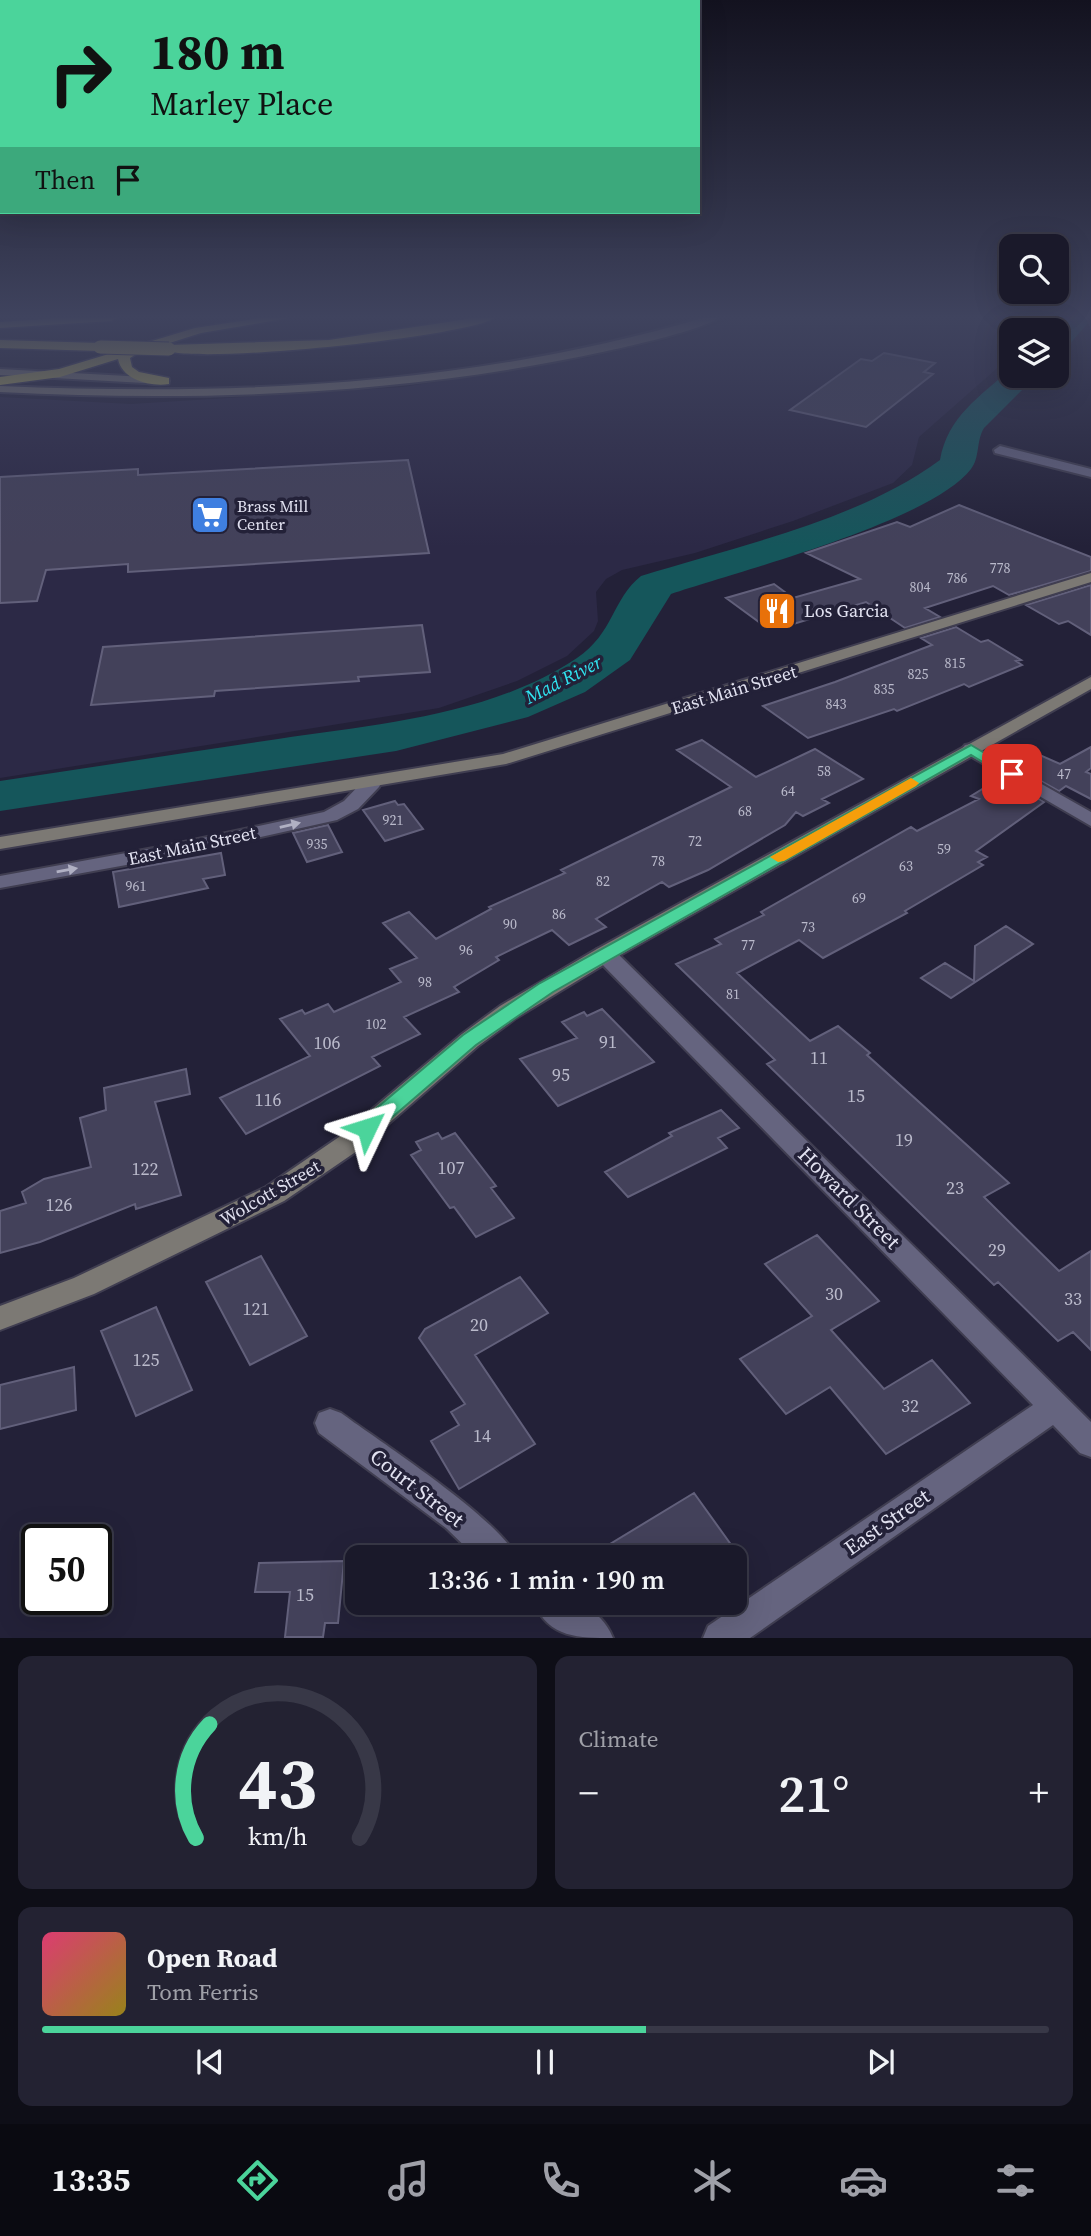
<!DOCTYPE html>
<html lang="en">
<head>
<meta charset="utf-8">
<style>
  body { margin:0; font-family:"Source Serif 4",serif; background:#232232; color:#f1f3f6; height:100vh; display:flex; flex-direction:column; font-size:26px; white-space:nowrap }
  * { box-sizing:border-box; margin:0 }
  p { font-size:23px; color:#9fa0a8 }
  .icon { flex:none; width:38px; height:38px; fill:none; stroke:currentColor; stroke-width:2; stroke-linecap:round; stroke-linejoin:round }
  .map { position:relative; height:1638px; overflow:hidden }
  .details { display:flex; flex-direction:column; gap:18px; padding:18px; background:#0e0e17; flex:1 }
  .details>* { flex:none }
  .guide { position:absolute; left:0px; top:0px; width:700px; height:214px; box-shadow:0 7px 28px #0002,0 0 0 2px #383847; background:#4bd49b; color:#111; overflow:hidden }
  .controls { position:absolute; left:999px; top:234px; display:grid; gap:14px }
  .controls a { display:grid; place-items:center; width:70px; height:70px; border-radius:14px; background:#1a192a; box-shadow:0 7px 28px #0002,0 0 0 2px #383847; font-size:35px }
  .speed { position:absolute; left:21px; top:1524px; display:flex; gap:14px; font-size:35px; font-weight:700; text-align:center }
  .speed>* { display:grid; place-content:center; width:91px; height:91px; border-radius:50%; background:#1a192a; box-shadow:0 7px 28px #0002,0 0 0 2px #383847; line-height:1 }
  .speed .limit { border:4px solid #111; border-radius:10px; background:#fff; color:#111 }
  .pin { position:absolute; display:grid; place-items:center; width:60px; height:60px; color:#fff; margin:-30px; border-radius:14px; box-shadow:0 4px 10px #0006 }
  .me { position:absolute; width:77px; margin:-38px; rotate:49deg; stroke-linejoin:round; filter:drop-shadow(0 0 5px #0008) }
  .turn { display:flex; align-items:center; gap:24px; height:147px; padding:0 35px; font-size:32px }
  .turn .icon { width:91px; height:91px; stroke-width:2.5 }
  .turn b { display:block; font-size:49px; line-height:60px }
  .then { display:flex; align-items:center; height:66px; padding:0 35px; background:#0003; gap:14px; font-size:26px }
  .big { font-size:52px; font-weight:600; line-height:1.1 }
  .details .widget { flex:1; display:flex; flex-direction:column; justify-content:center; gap:10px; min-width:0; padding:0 24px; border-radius:14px; background:#232232 }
  .details .dial { align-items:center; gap:0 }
  .dial svg { height:182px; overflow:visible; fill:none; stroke:#383847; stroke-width:7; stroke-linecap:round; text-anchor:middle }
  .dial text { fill:#f1f3f6; stroke:none }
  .song { display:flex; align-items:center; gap:21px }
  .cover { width:84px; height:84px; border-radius:10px; background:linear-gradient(135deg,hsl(340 70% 55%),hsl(50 70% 35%)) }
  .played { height:7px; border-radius:4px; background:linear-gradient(90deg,#4bd49b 60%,#383847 60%) }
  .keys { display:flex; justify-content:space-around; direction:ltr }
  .heat { display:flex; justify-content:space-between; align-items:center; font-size:38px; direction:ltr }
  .details .tiles { flex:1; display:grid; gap:18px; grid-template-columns:1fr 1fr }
  .widget:last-child { grid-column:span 2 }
  .trip { position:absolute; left:345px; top:1545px; width:402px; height:70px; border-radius:14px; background:#1a192a; box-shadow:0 7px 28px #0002,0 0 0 2px #383847; font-weight:600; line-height:70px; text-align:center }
  .tab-bar { display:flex; height:112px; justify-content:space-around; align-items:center; background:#0a0a11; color:#9fa0a8 }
  .tab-bar .icon { width:49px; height:49px }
  .tab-bar .selected { color:#4bd49b }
  .tab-bar b { font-size:32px; color:#f1f3f6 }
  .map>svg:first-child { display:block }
</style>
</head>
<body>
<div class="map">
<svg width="1091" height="1638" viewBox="0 0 1091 1638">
  <rect width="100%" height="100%" fill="#232138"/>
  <path fill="#2c2946" d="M735,318L1056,320L1043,331H1012L1011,356L919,437L912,465L893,483L793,521L695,553L622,570L606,579L596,592L598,621L594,631L567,656L517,681L439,708L0,778V397L131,404L403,387L586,358L669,339Z"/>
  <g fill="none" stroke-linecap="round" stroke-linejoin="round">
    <path fill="#15565b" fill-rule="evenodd" d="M1063,318H1085L1088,323L1067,347L1057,350V331H1050Z
      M1010,369L1012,376H1036L984,428C976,441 980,458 971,469C930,522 739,571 671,594L630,660L585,692L528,717L396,751L0,811V781C93,767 185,753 278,739C378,724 490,716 577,658C614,633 612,599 641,576C738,546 859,520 940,460C948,416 979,398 1010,369Z"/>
  </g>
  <path fill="#43415a" stroke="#62607b" stroke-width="2" d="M884,353L935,363L924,372L933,374L866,427L790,410L861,359L872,361Z
    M408,460L429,553L128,572V564L46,570L37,601L0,603V477L138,469V475Z
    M959,505L1091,557V571L1009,595L993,586L925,608L940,617L905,628L866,602L777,629L764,620L759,622L726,598L774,584L793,598L860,579L806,553L897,522L910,527Z
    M1091,585V635L1068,621L1059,624L1026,605Z
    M422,625L430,672L358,677L359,681L215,691L214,696L91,705L103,647Z
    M956,627L981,642L988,640L1021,660L1016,661L1022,665L969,687L964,684L897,711L894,709L808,738L763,706L835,682L932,645L921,638Z
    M702,740L756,777L815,749L863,779L822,799L829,803L803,816L796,812L785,825L708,870L669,887L662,882L596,919L606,927L569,945L552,930L496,957L499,960L454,987L459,992L404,1017L420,1034L372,1057L380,1066L246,1134L220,1098L310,1056L280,1019L302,1010L305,1014L328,1004L334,1012L401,982L390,969L417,958L383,923L409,912L436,939L491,909L489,907L565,873L561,870L731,787L677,750Z
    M1091,747V768L1086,772L1091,774V799L1066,786L1059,791L1018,768L1040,755L1060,764Z
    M1002,777L1044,802L976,851L987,857L978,862L983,865L905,911L907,913L823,958L799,940L737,973L810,1041L838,1026L870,1053L867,1055L1009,1183L984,1197L1059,1271L1091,1251V1350L1073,1332L1058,1341L998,1282L994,1285L767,1064L775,1060L676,964L721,944L715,939L764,915L761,912L911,827L917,831L979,799L971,796Z
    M395,801L398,805L404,804L423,829L385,841L363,810Z
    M328,825L342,852L307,862L293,833Z
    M221,853L225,875L203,879L208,888L119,907L113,872Z
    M1006,926L1033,944L951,998L921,978L945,963L974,981L975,946Z
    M602,1009L654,1062L558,1106L520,1059L577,1038L562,1022L584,1012L587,1016Z
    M186,1069L190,1094L155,1102L181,1195L136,1209L135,1204L40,1242L0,1253V1211L26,1203L22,1192L44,1179L91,1167L80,1118L106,1110L104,1088Z
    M721,1110L739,1128L718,1138L727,1148L628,1197L605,1172L672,1136L669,1133Z
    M438,1133L442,1139L455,1133L496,1186L491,1188L514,1218L476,1237L454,1207L450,1208L411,1155L421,1150L416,1142Z
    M817,1235L879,1301L831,1330L884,1389L932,1360L970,1403L886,1454L830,1387L786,1414L740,1359L812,1316L765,1264Z
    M261,1256L307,1336L250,1365L206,1282Z
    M520,1277L548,1313L475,1355L535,1444L459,1489L431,1441L459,1425L451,1412L465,1404L419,1338L425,1329Z
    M156,1307L192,1390L136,1416L101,1331Z
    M74,1367L76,1410L0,1429V1385Z
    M694,1493L732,1546L715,1558H587Z
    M344,1561L338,1623H325L323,1637H285L290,1592H255L259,1563Z"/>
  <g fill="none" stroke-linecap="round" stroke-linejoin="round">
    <g stroke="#403e51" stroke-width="4">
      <path id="minor" d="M1000,446L1091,469V477L995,453L994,450Z
        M971,744L1091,812V826L965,753L962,749L965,745Z
        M372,777L379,779L381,783L379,787L358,809L337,820L170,857L0,888V876L170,845L324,812L344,801L365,779Z
        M605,947L613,949L1091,1422V1457L1080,1453L1053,1425L750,1638H703L708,1626L1033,1405L597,959L594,954L597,949Z
        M330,1409L341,1413C379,1441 501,1520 517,1558H477L446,1528L319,1433L315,1423L319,1413Z
        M534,1603C568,1603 598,1601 613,1638C579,1638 549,1638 534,1603Z"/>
    </g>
    <g stroke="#403e51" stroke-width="4">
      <path id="secondary" d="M703,318H718C702,330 630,346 607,351C406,395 205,402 0,392V386C243,396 468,386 703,318Z
        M0,369L163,378L169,381L163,384L0,375Z
        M1091,573V582L506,764L0,849V837L503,754Z
        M1091,677V689L613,959L516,1018L478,1046L357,1151L284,1201L94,1294L0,1330V1306L74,1278L266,1187L339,1137L462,1034L500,1006L597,949Z"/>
    </g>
    <g stroke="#403e51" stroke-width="3">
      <path id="motorway" d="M62,318H117L111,321L0,328V322Z
        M261,318H289L201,333L138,353L130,358L132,367L139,372L169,378V384C151,387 122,380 118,359L60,377L0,385V377L59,369L195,328Z
        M474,318H494C468,337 185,366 163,349L169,345L329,340Z
        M0,340L100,343L106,347L100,351L0,348Z"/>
    </g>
    <use href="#minor" fill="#65647f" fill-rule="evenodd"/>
    <use href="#secondary" fill="#7c7974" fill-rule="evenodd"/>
    <use href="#motorway" fill="#b0aa5a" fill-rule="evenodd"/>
    <g stroke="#403e51" stroke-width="15" stroke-linecap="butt">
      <path id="motorway-bridge" d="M100,347L169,349"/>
    </g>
    <use href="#motorway-bridge" stroke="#b0aa5a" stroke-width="13"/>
  </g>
  <defs><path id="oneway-solid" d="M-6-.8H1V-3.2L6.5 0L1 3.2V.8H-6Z" transform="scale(1.75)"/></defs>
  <g fill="#b0b0c3">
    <use href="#oneway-solid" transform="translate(290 825) rotate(-13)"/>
    <use href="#oneway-solid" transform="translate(67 870) rotate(-10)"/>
  </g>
  <linearGradient id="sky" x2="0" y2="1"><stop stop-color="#13121f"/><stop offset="0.58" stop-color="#3f435e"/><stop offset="1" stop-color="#3f435e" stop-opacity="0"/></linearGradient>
  <rect width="1091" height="547" fill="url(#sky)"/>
  <path fill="#4bd49b" stroke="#318a65" stroke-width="2" d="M971,745L1020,774L1012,778L1007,777L971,755L553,992L476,1045L374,1133H360L357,1128L360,1122L463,1035L540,983Z"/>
  <path fill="#f59e0b" d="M911,778L919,783L916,786L784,861L778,862L770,857Z"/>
  <defs>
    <g id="supermarket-square" transform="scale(2.0125)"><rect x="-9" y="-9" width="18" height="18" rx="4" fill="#3f7fe0" stroke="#232138"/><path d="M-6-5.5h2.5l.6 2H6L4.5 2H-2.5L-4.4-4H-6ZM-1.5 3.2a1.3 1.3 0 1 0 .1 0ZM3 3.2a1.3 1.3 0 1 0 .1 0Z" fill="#fff"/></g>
    <g id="restaurant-square" transform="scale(2.0125)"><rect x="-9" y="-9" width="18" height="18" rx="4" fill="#e8710a" stroke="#232138"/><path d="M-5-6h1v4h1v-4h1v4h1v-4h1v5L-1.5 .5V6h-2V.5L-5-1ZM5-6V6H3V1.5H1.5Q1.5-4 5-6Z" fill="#fff"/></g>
  </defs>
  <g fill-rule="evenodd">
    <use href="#supermarket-square" x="210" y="515"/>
    <use href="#restaurant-square" x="777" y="611"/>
  </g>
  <g text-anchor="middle" stroke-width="7" stroke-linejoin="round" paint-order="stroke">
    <g font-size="14" fill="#babacb">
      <text x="1000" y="573">778</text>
      <text x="957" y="583">786</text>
      <text x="920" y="592">804</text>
      <text x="955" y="668">815</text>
      <text x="918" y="679">825</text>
      <text x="884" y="694">835</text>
      <text x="836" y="709">843</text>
      <text x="824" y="776">58</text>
      <text x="1064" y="779">47</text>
      <text x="788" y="796">64</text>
      <text x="745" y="816">68</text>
      <text x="393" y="825">921</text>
      <text x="695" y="846">72</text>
      <text x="317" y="849">935</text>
      <text x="944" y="854">59</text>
      <text x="658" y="866">78</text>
      <text x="906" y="871">63</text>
      <text x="603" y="886">82</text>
      <text x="136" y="891">961</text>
      <text x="859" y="903">69</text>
      <text x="559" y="919">86</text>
      <text x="510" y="929">90</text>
      <text x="808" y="932">73</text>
      <text x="748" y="950">77</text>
      <text x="466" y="955">96</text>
      <text x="425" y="987">98</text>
      <text x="733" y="999">81</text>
      <text x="376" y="1029">102</text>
    </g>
    <g font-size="16" fill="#e2e2f1" stroke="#232138" text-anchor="start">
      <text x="237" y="512">Brass Mill<tspan x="237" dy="18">Center</tspan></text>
    </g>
    <g font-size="18" fill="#e2e2f1" stroke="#232138" text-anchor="start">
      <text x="804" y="617">Los Garcia</text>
    </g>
    <g font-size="18" fill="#e2e2f1" stroke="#232138">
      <text transform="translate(734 690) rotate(-17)" y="6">East Main Street</text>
      <text transform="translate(192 846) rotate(-12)" y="6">East Main Street</text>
      <text transform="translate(270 1193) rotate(-30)" y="6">Wolcott Street</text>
    </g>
    <g font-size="18" fill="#babacb">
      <text x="608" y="1048">91</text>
      <text x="327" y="1049">106</text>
      <text x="819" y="1064">11</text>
      <text x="561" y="1081">95</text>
      <text x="856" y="1102">15</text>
      <text x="268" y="1106">116</text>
      <text x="904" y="1146">19</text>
      <text x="451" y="1174">107</text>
      <text x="145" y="1175">122</text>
      <text x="955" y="1194">23</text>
      <text x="59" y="1211">126</text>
      <text x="997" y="1256">29</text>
      <text x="834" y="1300">30</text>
      <text x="1073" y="1305">33</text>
      <text x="256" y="1315">121</text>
      <text x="479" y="1331">20</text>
      <text x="146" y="1366">125</text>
      <text x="910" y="1412">32</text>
      <text x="482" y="1442">14</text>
      <text x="305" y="1601">15</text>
    </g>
    <g font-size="19" font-style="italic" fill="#30e4f0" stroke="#232138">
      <text transform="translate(563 679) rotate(-27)" y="7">Mad River</text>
    </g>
    <g font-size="21" fill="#e2e2f1" stroke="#232138">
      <text transform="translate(849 1198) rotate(45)" y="7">Howard Street</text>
      <text transform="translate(417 1488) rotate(38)" y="7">Court Street</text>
      <text transform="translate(887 1522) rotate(-35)" y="7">East Street</text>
    </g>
  </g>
</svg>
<div class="controls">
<a><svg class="icon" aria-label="search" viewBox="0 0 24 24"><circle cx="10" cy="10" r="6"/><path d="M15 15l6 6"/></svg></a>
<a><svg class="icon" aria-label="layers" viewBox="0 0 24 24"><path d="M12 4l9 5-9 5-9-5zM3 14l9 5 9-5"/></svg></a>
</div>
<div class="speed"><div class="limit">50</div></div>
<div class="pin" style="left:1012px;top:774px;background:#d93025"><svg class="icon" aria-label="arrive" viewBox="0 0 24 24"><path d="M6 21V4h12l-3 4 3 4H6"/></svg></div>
<svg class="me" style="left:367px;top:1128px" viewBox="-20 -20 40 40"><path d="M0-17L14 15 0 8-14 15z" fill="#4bd49b" stroke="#fff" stroke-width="4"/></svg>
<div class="trip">13:36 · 1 min · 190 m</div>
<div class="guide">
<div class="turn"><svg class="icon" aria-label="right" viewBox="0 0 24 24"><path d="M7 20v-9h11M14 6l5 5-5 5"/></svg><div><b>180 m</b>Marley Place</div></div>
<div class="then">Then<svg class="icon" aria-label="arrive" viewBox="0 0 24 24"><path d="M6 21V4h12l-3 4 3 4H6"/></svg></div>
</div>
</div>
<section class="details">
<div class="tiles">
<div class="widget dial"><svg viewBox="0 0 100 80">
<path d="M14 69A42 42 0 1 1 86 69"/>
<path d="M14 69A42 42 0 0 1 20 19" stroke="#4bd49b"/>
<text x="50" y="56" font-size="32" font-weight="700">43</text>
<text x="50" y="72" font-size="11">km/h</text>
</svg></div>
<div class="widget"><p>Climate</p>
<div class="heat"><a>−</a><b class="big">21°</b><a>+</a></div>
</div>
<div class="widget">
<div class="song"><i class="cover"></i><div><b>Open Road</b><p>Tom Ferris</p></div></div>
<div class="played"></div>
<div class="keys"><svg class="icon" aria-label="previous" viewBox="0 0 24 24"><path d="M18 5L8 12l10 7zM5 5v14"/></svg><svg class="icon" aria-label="pause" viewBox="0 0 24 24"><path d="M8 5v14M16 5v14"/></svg><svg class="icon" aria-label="next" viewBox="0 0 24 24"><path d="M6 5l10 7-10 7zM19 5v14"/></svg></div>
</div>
</div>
</section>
<nav class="tab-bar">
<b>13:35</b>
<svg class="icon selected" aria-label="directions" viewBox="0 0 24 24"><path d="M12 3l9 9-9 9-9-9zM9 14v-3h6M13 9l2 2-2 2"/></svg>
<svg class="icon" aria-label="music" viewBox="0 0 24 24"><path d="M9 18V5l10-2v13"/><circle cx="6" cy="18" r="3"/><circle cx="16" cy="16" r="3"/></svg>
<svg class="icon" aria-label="phone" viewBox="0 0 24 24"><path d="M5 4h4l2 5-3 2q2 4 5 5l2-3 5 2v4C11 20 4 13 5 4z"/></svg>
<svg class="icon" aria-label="climate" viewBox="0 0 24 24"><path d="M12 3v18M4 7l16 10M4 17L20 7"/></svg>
<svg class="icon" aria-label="car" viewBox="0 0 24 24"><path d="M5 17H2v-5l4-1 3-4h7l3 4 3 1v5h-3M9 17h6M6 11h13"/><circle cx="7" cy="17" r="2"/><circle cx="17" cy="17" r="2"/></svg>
<svg class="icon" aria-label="filters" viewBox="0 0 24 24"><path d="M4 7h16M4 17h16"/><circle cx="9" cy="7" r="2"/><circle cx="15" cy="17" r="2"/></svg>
</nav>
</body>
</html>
